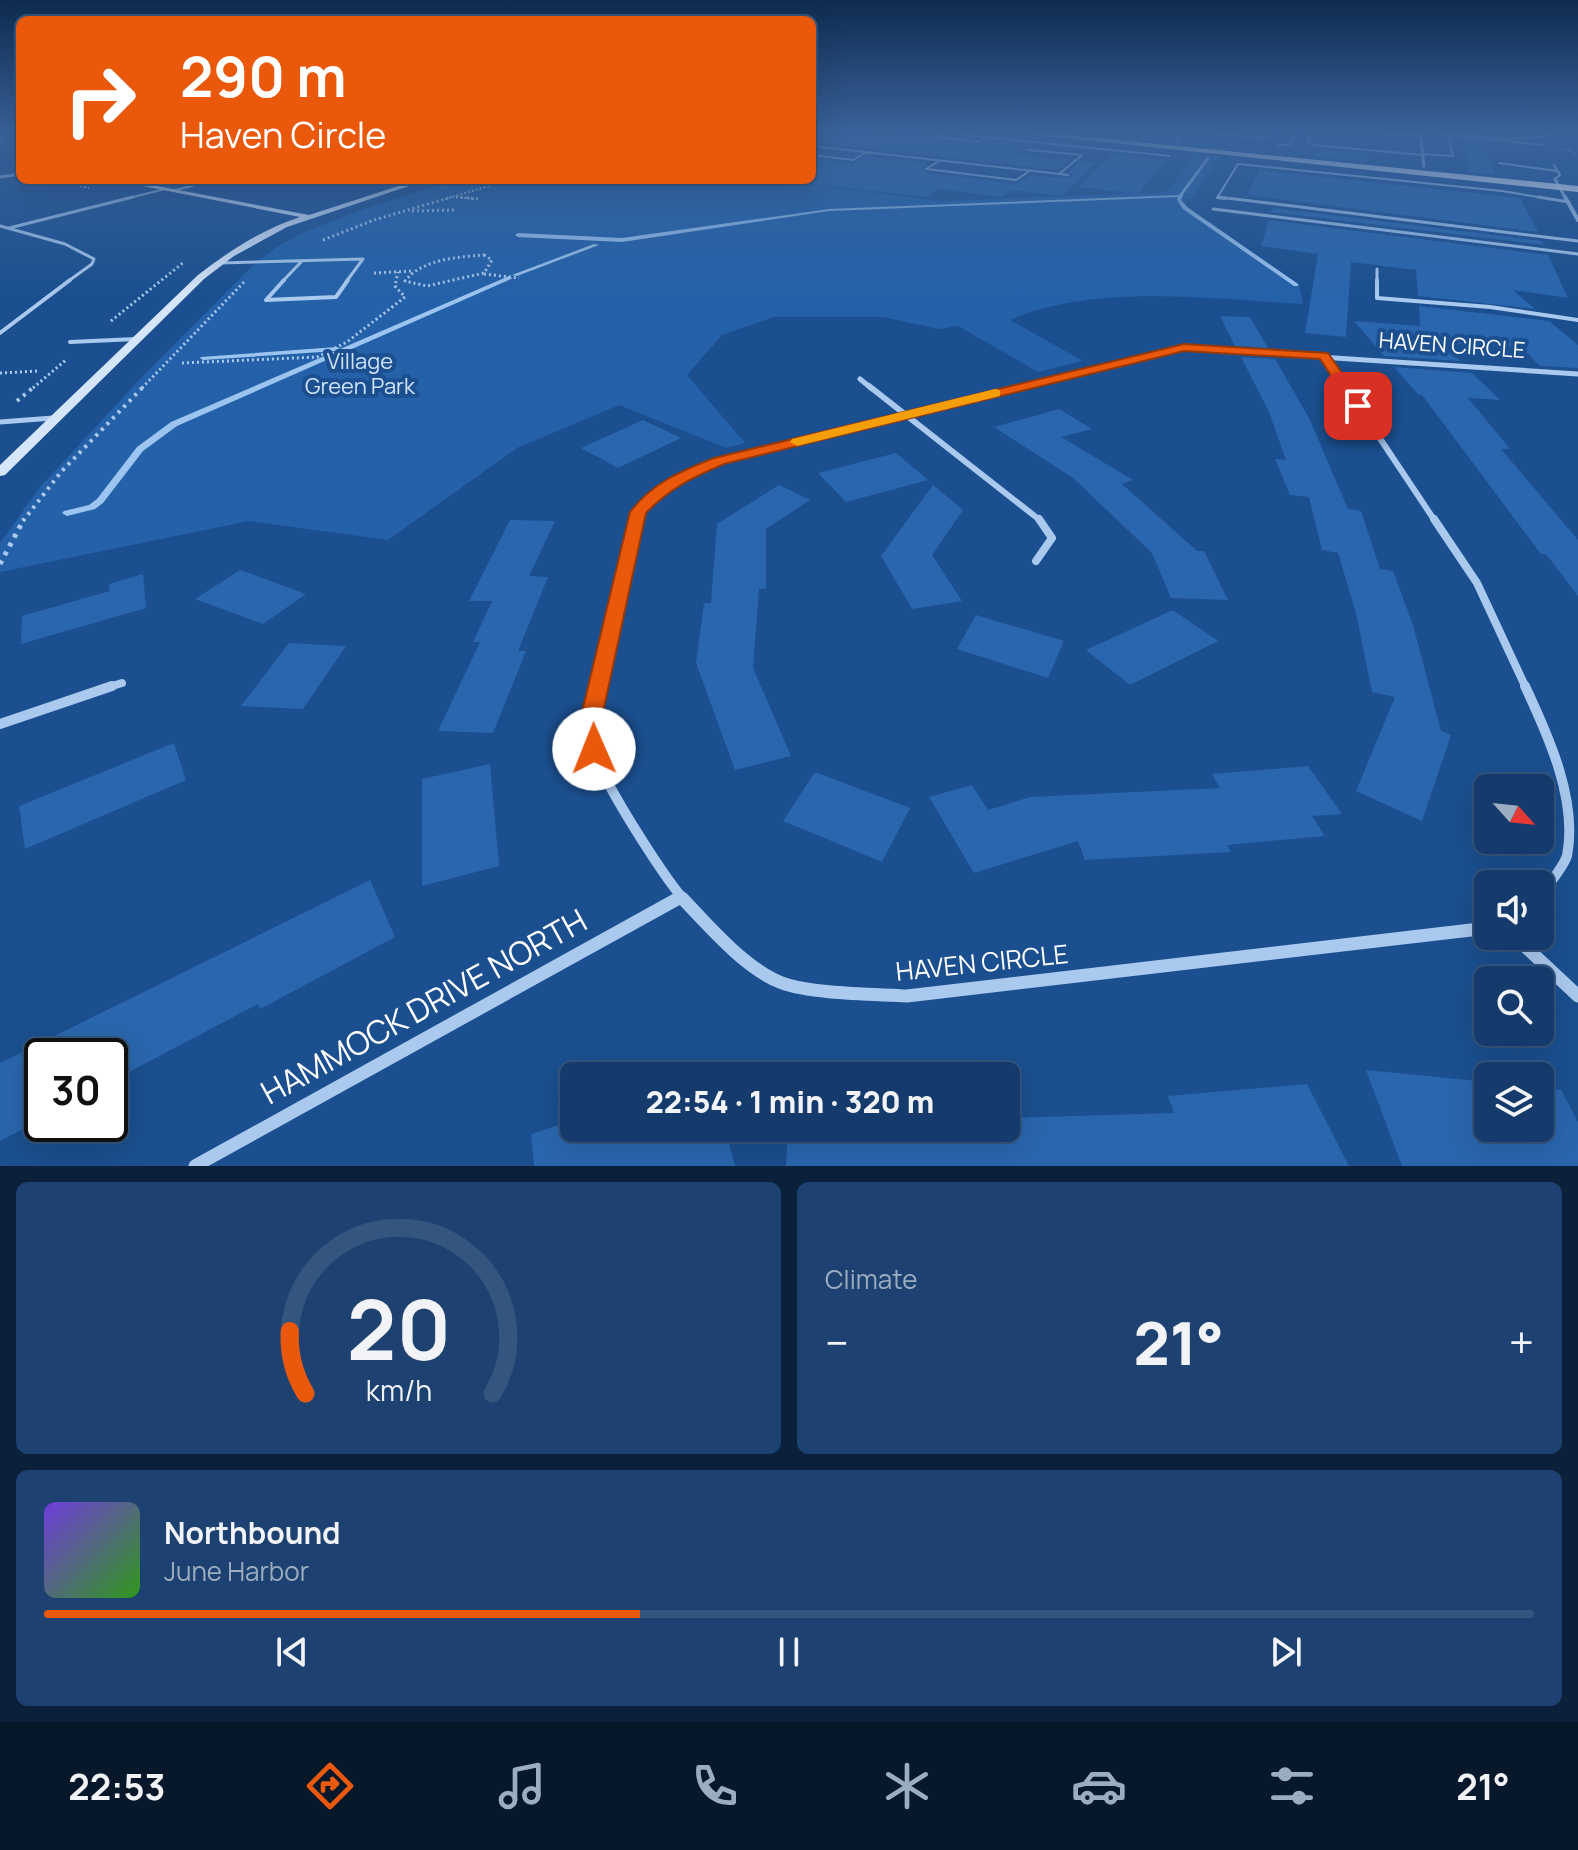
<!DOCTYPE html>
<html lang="en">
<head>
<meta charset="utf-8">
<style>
  body { margin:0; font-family:Manrope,sans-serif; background:#1d4271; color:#f1f3f6; height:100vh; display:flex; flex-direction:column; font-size:30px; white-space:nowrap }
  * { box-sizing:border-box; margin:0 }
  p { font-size:26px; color:#9dadc1 }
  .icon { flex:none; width:44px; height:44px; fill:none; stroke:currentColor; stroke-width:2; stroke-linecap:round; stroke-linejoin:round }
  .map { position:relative; height:1166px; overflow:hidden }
  .details { display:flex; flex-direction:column; gap:16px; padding:16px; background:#0b203b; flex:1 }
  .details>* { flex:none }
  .guide { position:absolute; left:16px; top:16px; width:800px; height:168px; border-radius:12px; box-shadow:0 8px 32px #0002,0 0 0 2px #33557e; background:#ea580c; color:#fff; overflow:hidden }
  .needle { width:52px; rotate:117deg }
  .controls { position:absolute; left:1474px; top:774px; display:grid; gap:16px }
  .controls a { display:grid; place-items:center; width:80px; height:80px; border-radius:12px; background:#143b6b; box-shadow:0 8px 32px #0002,0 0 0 2px #33557e; font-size:40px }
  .speed { position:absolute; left:24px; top:1038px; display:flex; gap:16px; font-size:40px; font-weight:700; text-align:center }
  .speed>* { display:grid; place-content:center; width:104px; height:104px; border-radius:50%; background:#143b6b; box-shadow:0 8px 32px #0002,0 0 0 2px #33557e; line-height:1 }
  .speed .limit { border:4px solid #111; border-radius:12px; background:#fff; color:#111 }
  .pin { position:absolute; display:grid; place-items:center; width:68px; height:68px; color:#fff; margin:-34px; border-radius:16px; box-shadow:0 4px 12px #0006 }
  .me { position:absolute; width:88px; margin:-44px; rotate:359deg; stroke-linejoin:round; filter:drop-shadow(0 0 6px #0008) }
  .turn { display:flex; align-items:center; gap:28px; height:168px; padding:0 32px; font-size:36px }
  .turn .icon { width:104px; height:104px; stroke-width:2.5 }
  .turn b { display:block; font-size:56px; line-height:68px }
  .big { font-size:60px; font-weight:800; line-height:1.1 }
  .details .card { flex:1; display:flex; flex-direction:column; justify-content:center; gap:12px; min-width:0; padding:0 28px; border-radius:12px; background:#1d4271 }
  .details .dial { align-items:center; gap:0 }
  .dial svg { height:208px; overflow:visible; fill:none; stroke:#33557e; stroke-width:7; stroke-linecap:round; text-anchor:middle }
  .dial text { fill:#f1f3f6; stroke:none }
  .song { display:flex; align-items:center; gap:24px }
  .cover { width:96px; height:96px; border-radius:12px; background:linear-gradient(135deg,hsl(260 70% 55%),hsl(110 70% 35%)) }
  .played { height:8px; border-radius:4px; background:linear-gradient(90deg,#ea580c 40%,#33557e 40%) }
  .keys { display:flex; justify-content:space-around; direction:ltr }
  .heat { display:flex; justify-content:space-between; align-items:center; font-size:44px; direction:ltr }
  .details .tiles { flex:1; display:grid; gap:16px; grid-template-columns:1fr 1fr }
  .card:last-child { grid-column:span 2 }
  .trip { position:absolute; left:560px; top:1062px; width:460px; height:80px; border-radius:12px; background:#143b6b; box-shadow:0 8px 32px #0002,0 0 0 2px #33557e; font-weight:800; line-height:80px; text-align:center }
  .tab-bar { display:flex; height:128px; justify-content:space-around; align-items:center; background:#08182b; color:#9dadc1 }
  .tab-bar .icon { width:56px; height:56px }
  .tab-bar .active { color:#ea580c }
  .tab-bar b { font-size:36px; color:#f1f3f6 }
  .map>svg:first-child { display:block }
</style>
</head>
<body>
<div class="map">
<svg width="1578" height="1166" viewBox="0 0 1578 1166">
  <rect width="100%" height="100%" fill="#1b4f8f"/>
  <path fill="#2461a8" d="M1196,153L1220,156L1191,199H1184L1188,208L1299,284L1303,304C1212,299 1094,283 1010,320L1083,361L1038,372L958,326L939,329L883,317H774L722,335L687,375L745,443L726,448L619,405L517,448L388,540L249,521L0,572V543L40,487L142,377L252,266L278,246L306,231L373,206L455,180H776L940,201L1167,192Z"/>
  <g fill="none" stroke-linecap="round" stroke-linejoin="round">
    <path fill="#9cc4f0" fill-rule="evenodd" d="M1293,132H1297L1292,145L1275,147V145L1289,143Z
      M1449,132L1511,138L1544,135L1542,132H1546L1548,136C1522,144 1476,138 1449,132Z
      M1207,157L1210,158L1184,193L1181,200L1187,207L1298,284V286H1294L1183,209L1177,200L1178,197L829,211L622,242L518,237L515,235L518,233L622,238L829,209L1179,195Z
      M594,244L599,245L517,276L512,275Z
      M509,276L512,278L511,279L177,426L143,451L103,503L95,509L67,516L62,513L64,511L89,505L97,499L137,447L171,422L336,351L203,360L200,358L201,357L337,347L340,349Z"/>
  </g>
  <path fill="#2a66ad" d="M812,132H876L880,136L901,132L934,135L937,141L978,146L987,141L1028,145L1016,155L1069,160L1058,170L812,142Z
    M1317,135L1370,140L1369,146L1316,141Z
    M1461,140L1484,143L1496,175L1470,172Z
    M1314,149L1368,154V162L1312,156Z
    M1112,154L1165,160L1138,194L1079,187Z
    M868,156L928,163L922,168L926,173L1016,184L1031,175L1069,179L1072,175L1069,171L1080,162L1096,163L1062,196L1011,190L1002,197L938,189L928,197L812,184V159L853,164Z
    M1259,170L1520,198L1538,232L1247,195Z
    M1273,208L1542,241L1544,245L1271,212Z
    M1269,220L1548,255L1568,298L1513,290L1535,309L1418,296L1416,270L1351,262L1346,337L1305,333L1318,254L1261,246Z
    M1419,306L1549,321L1578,345V368L1540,366L1522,348L1442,343L1460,361L1384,356L1354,321L1420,326Z
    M1220,316L1250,317L1268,348L1235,346Z
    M1241,357L1275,359L1309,418L1348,509L1361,511L1380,569L1393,571L1413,625L1441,731L1451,735L1422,821L1356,791L1395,697L1372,692L1356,613L1338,553L1322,550L1309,497L1290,495L1275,459L1286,460L1269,412Z
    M1394,367L1472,373L1500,400L1468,398L1510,449H1501L1578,540V596L1546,554H1541L1422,395L1418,394Z
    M1059,409L1092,429L1061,437L1133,480L1122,484L1197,551H1204L1228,600L1171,598L1152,553L1073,478L994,427Z
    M643,420L681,438L618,468L581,448Z
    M896,453L928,480L846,502L818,473Z
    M779,485L810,500L766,529V589H759L753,668L791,756L735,770L696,663L704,603H711L717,524Z
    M933,485L963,510L932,555L962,601L912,609L881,556Z
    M510,520L555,521L529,576L548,577L518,651H526L493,733L438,731L480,642H473L492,601H469Z
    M240,570L306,594L263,624L195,599Z
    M143,574L146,608L21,644L22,616L110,591L109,584Z
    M1173,610L1218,641L1130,685L1086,650Z
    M976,615L1064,641L1048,678L957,649Z
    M289,643L346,646L303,709L241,706Z
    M174,743L186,780L25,849L19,806Z
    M490,764L499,866L422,886V779Z
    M1308,766L1342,814L1312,816L1325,836L1227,845L1231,852L1085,860L1078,841L974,873L929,797L972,785L988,810L1030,797L1220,788L1212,774Z
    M815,772L910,808L882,862L783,821Z
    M370,880L395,937L260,1009L258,1004L110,1082V1056H42V1119L0,1141V1063Z
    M1366,1070L1488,1082V1128H1540V1088L1561,1090L1578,1122V1166H1402Z
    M1307,1084L1349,1166H786L788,1128H1006V1118L1174,1113L1168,1096Z
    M574,1120V1128H725L735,1166H534L531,1134Z"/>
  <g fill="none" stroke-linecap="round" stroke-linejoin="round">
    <path stroke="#a9c9ee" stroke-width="2" stroke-dasharray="2 2" stroke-linecap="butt" d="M0,140L20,135
      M1563,149L1571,150L1575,156
      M57,180L89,188
      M441,186L459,180
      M456,197L478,199
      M445,199L499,183V180"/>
    <path stroke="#a9c9ee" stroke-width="3" stroke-dasharray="2 3" stroke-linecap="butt" d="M456,197L479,199
      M412,211L455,210
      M323,240L374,220L452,197
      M484,255L492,260L484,273L427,286L405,281C422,259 458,257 484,255Z
      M374,273L412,271
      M484,274L519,278
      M111,321L184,262
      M182,363L317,357L347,342L405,297L395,286L398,272
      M0,373L39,371
      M33,388L67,359
      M142,388L245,281"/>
    <path stroke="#a9c9ee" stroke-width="4" stroke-dasharray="3 5" stroke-linecap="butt" d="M17,401L35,386
      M23,521L61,472L144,386"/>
    <path stroke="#a9c9ee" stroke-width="5" stroke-dasharray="4 6" stroke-linecap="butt" d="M0,564L24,519"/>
    <path stroke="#a9c9ee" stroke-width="2" d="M880,132H889
      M937,132L1170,156
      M1194,132L1262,138L1270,137L1272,132
      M1313,132L1308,142L1313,145L1423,155
      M1347,132L1421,136
      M1420,132L1543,145
      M1486,132H1511
      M945,133L937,137L978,142L986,137
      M1142,138L1147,132
      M1177,142L1184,132
      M812,146L1068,175
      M1028,150L1082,155
      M1423,154L1453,156L1449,138H1452
      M812,155L853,160L867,152
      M939,161L926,169L1016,180L1028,172
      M1499,163L1557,171
      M1554,165L1560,175L1555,179
      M1059,174L1081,156
      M226,180L246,184
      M384,180L410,184
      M172,191L215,180
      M125,199L165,189
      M1225,199L1217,198L1238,164L1502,191L1550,199"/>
    <path stroke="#a9c9ee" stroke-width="3" d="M1218,197L1578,241
      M1538,197L1569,202
      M1213,209L1578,254
      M0,226L65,244L94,259L92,264L67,282
      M9,228L133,197
      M220,263L363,259L346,282
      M1377,269V282
      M282,282L302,261"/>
    <path stroke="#a9c9ee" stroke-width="4" d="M284,280L266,300L336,297L348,280
      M1377,280V298L1490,307L1578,320
      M0,333L70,280
      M70,342L136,339"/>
    <path stroke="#a9c9ee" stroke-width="5" d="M0,422L53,418"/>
    <path stroke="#a9c9ee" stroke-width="3" d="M1420,132L1424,166
      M0,177L20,174
      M1555,179L1566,199"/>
    <path stroke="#a9c9ee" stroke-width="4" d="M1565,197L1578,220"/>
    <path stroke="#a9c9ee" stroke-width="5" d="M1324,355L1346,388
      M860,379L871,388
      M1020,388L1184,348L1578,374"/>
    <path stroke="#a9c9ee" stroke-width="6" d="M869,386L1041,521
      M1345,386L1435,521
      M636,521L638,512L666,488L719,461L1028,386"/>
    <path stroke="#a9c9ee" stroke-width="8" d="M1434,519L1477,583L1526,688
      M1036,561L1052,538L1039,519
      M106,688L122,683
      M598,688L636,519"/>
    <path stroke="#a9c9ee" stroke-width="10" d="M599,686C594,706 590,728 594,749C600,779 663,875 684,900
      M1525,686C1548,735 1578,800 1567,856C1562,870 1548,884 1540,897
      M0,724L112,686
      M675,900L681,897"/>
    <path stroke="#a9c9ee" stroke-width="13" d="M682,898C709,926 745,969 782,983C812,994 874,994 907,996L1488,928
      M1514,936L1578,996
      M195,1166L679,898"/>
    <path fill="#d6e6fa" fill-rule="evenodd" d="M112,180H126L309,215L417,180H427L287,227L234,256L204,279L5,475L0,476V465L198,275C229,251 263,229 300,217Z"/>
    <path fill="#fff" fill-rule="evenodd" d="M1010,132H1037L1578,186V192Z"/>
  </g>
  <linearGradient id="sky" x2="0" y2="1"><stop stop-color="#0f2b4f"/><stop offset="0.45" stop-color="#39639b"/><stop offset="1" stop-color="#39639b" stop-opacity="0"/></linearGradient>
  <rect width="1578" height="295" fill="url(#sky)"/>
  <path fill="#ea580c" stroke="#983908" stroke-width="2" d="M1184,344L1328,353L1365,406L1353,409L1320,359L1184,351L724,464C693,477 669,489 646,513L603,712L605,749L602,755L594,758L586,755L583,749L582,712L630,512C652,483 681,471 714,458Z"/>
  <path fill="#f59e0b" d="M995,389L1000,390V396L797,446L790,442L792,439Z"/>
  <g text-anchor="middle" stroke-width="8" stroke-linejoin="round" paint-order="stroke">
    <g font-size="22" fill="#fff" stroke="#1b4f8f">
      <text transform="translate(1452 345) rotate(4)" y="8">HAVEN CIRCLE</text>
    </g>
    <g font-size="22" fill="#cfe3fa" stroke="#1b4f8f">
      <text x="360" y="369">Village<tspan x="360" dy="25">Green Park</tspan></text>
    </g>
    <g font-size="26" fill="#fff" stroke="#1b4f8f">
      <text transform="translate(982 963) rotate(-6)" y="9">HAVEN CIRCLE</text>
    </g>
    <g font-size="32" fill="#fff" stroke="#1b4f8f">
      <text transform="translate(424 1007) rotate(-29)" y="11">HAMMOCK DRIVE NORTH</text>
    </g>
  </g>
</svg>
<div class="controls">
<a><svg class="needle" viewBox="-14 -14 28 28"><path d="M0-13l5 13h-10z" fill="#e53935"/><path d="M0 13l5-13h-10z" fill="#9dadc1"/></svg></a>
<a><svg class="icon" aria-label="sound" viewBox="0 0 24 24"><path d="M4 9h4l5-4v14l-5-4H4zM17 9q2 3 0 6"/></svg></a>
<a><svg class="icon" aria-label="search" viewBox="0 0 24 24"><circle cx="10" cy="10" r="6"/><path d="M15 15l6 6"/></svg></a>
<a><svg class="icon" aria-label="layers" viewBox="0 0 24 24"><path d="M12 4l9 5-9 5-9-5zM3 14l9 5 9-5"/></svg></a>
</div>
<div class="speed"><div class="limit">30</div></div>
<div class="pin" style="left:1358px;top:406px;background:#d93025"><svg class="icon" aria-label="arrive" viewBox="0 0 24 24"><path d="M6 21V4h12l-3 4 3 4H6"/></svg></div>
<svg class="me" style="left:594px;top:749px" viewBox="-20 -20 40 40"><circle r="19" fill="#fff"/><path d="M0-13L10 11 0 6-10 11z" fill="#ea580c"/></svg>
<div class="trip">22:54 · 1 min · 320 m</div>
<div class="guide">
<div class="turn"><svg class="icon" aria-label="right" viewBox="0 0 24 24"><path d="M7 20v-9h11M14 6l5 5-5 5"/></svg><div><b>290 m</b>Haven Circle</div></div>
</div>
</div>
<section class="details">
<div class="tiles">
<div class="card dial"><svg viewBox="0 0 100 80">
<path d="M14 69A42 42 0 1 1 86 69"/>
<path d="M14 69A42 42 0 0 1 8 45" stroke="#ea580c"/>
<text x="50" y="56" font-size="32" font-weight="700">20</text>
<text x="50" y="72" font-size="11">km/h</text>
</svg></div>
<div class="card"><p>Climate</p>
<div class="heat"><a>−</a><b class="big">21°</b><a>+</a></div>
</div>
<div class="card">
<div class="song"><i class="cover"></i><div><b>Northbound</b><p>June Harbor</p></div></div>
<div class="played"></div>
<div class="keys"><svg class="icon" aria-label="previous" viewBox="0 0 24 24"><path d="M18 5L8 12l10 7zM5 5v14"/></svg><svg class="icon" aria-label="pause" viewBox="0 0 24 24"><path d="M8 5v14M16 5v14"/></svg><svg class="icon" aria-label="next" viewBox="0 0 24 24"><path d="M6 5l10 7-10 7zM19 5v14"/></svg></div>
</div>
</div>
</section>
<nav class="tab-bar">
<b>22:53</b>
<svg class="icon active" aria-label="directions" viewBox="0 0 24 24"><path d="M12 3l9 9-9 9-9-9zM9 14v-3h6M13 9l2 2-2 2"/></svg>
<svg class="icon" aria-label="music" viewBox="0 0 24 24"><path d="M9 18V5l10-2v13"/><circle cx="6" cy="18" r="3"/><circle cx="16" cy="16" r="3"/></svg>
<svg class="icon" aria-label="phone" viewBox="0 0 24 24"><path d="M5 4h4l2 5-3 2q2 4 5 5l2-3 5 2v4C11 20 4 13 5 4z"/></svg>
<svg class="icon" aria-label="climate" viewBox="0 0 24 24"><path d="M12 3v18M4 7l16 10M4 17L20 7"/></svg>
<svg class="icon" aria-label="car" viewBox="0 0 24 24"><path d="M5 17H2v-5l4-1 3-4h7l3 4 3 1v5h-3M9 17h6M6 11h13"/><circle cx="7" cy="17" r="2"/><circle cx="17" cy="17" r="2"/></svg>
<svg class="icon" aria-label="filters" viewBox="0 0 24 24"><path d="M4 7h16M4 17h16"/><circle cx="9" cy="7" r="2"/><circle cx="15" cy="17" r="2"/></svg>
<b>21°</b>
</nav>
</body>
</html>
